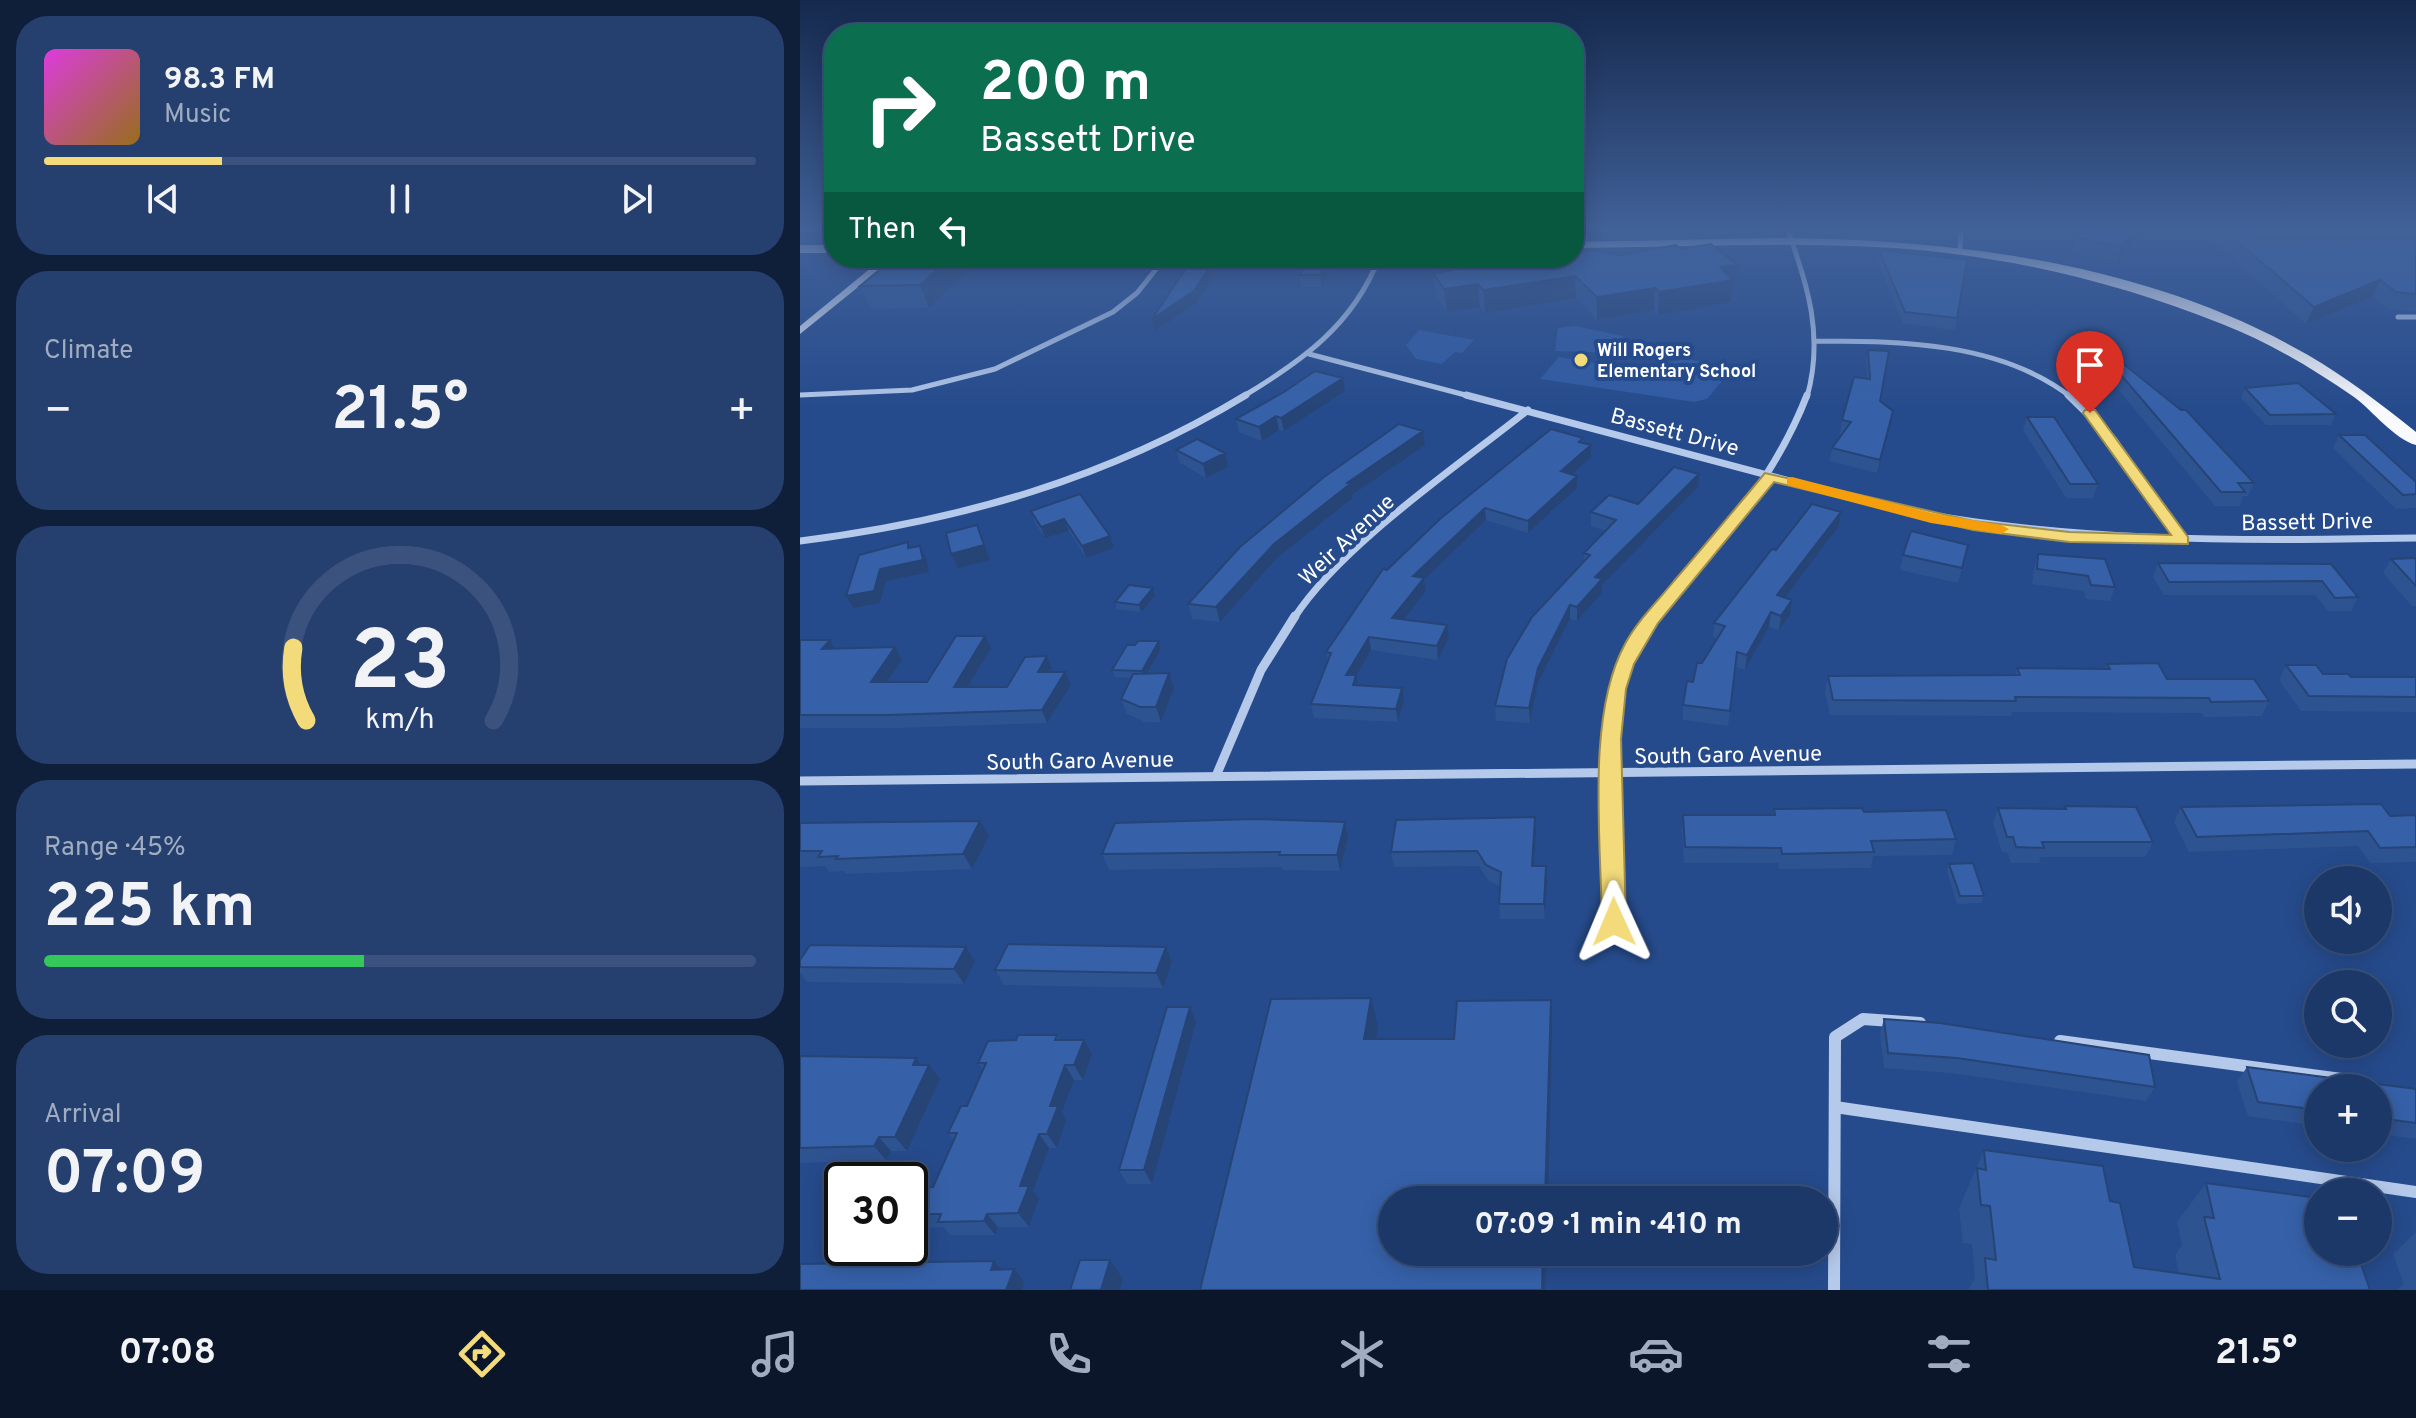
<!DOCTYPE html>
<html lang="en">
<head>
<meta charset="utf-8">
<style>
  body { margin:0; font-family:Overpass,sans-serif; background:#253f6f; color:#f1f3f6; height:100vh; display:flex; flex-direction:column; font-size:30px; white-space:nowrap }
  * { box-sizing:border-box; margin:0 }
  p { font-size:26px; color:#a0acc0 }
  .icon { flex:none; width:44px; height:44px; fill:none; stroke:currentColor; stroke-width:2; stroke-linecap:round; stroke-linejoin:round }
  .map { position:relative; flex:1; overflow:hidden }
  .side { display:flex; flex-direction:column; gap:16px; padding:16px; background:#0f1f3a; width:800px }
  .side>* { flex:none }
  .banner { position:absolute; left:24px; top:24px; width:760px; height:244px; border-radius:32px; box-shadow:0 4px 20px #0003,0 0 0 2px #3a527d; background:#0b6e4f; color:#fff; overflow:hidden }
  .buttons { position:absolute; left:1504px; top:866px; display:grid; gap:16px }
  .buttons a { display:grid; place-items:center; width:88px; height:88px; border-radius:50%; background:#1c3869; box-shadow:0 4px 20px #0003,0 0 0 2px #3a527d; font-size:40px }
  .speed { position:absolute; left:24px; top:1162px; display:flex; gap:16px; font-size:40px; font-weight:700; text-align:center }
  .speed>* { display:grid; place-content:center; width:104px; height:104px; border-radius:50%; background:#1c3869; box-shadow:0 4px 20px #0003,0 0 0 2px #3a527d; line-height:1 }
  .speed .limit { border:4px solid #111; border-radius:12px; background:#fff; color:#111 }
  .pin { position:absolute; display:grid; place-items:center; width:68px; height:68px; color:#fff; margin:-82px -34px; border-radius:50% 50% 50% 0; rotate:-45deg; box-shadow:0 0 8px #0007 }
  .pin .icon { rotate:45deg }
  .me { position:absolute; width:88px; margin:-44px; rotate:359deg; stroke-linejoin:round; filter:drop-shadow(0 0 6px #0008) }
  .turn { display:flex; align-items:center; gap:28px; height:168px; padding:0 24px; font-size:36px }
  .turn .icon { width:104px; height:104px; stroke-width:2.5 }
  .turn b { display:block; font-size:56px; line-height:68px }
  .then { display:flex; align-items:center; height:76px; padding:0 24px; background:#0003; gap:16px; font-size:30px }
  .big { font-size:60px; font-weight:700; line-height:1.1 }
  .side .card { flex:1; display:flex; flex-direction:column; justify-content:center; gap:12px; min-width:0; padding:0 28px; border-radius:32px; background:#253f6f }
  .side .dial { align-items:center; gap:0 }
  .dial svg { height:208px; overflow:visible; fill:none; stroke:#3a527d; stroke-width:7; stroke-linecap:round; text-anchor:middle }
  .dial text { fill:#f1f3f6; stroke:none }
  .song { display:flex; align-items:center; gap:24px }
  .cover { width:96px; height:96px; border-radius:12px; background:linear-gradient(135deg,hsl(300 70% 55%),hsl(40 70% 35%)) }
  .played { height:8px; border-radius:4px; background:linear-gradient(90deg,#f3da7a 25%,#3a527d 25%) }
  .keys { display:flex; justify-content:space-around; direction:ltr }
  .heat { display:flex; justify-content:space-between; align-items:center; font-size:44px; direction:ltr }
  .charge { height:12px; border-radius:6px; background:linear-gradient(90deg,#34c759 45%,#3a527d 0) }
  .trip { position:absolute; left:578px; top:1186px; width:460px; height:80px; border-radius:40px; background:#1c3869; box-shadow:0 4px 20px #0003,0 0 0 2px #3a527d; font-weight:700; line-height:80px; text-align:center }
  .dock { display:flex; height:128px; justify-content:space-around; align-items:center; background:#0b162a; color:#a0acc0 }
  .dock .icon { width:56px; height:56px }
  .dock .current { color:#f3da7a }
  .dock b { font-size:36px; color:#f1f3f6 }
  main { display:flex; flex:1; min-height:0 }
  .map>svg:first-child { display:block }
</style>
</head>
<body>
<main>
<section class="side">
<div class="card">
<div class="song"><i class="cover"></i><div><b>98.3 FM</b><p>Music</p></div></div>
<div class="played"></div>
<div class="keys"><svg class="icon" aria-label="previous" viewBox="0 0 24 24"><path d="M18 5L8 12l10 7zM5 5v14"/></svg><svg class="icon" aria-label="pause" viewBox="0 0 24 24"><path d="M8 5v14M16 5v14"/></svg><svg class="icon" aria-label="next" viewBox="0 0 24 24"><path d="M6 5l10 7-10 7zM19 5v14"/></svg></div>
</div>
<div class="card"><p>Climate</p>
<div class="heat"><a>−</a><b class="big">21.5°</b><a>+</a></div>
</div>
<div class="card dial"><svg viewBox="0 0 100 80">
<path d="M14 69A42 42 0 1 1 86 69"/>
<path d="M14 69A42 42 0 0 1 9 41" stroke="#f3da7a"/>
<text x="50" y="56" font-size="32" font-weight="700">23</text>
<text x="50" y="72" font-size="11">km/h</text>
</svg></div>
<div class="card"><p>Range · 45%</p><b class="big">225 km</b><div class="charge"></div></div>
<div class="card"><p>Arrival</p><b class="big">07:09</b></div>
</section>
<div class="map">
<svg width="1616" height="1290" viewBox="0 0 1616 1290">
  <rect width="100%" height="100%" fill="#264b8c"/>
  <path fill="#305ba4" d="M775,326L823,336L822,353L755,351L758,328Z
    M619,330L674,340L662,353L655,352L642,364L616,359L606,345Z
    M759,357L830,369L887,359L933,368L907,399L894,402L740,379Z"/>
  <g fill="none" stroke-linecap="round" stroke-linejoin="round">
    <path stroke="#b5c9ea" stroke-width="5" d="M783,228L785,245
      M987,228C1008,285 1024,337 1007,397
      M1160,251L1161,228
      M1598,317H1616
      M1015,341C1101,341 1200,342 1271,397
      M509,354L673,397
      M0,395L112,390L195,369L313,312L337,293L365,258
      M442,397C502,361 553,325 579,258"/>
    <path stroke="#b5c9ea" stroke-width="7" d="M666,395L1088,507C1263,543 1438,541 1616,538
      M1268,395L1314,440L1383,541
      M0,541C159,521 308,479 446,395
      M494,618C541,545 658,466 728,410
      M852,618C913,548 973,483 1007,395"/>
    <path stroke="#b5c9ea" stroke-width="9" d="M416,776L461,670L495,616
      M0,781L1616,764
      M814,909C813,817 794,691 854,616"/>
    <path stroke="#b5c9ea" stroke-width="12" d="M814,907V922
      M1260,1041L1564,1082
      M1035,1107L1616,1192
      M1034,1290L1035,1037L1063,1019L1120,1023"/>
    <path fill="#e0e8f9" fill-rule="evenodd" d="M83,258H94L0,334V326Z"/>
    <path fill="#f9fafe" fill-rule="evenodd" d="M975,238C1157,239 1348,263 1508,355C1546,377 1581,404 1616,432V445C1594,439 1573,411 1554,397C1513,369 1469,342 1422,324C1317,282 1208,256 1094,248C988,241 881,247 774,248V242Z
      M0,245H34V253H0Z"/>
  </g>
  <path fill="#2e5391" d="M1196,228H1342L1341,233L1316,263L1272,254L1276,238L1283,230H1197Z
    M1398,228H1616V312L1588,309L1572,297L1506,324Z
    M880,249L937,265L935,287L932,288L931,302L858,315L854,310L797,320L776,298L685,313L680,307L647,312L636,295L633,273Z
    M1079,250L1167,260L1155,330L1103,323L1077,261Z
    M271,258H315L307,269H274Z
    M536,258L522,287H502L500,275Z
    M171,269L129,308L71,309L60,286Z
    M1068,350L1080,401L1093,411L1077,473L1030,461L1032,448L1042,434H1040L1042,420L1067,379L1066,362Z
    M1315,368L1454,483L1448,496H1443L1440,506H1415L1311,381Z
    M1445,388L1536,414L1531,425H1466L1441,398Z
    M545,391L484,431L479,430L462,441L439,432L436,419Z
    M1227,417L1298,484L1293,498H1266L1223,430Z
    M1539,435L1616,482V508L1596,509L1533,448Z
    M783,438L784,443L791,457L772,474L777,488L728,533L686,520L624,580L626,591L603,619L649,638L638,660L571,650L556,676L558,686L602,688L604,701L598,722L514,718L511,704L528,660L526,652L587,570Z
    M625,445L552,495L553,498L477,558L420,622L392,619L388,604Z
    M376,450L428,467L406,478L380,463Z
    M898,487L802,585V593L777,621L770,619L738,683L730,723L696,721L695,706L784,561V553L806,531L791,526V512L838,504Z
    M280,494L310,536L314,548L286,558L269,531L245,538L235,523L231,511Z
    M1041,512L1039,526L985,598L992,600L990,615L979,630L969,627L945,670L936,667L928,726L883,720V705L893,682L902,663L917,639L913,637L914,623L976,550Z
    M1168,545L1158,583L1100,570L1103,555Z
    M1238,554L1315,587L1310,601L1286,599L1284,591L1232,584L1234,568Z
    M1616,558V606H1612L1583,573L1591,559Z
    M1358,563L1531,564L1558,597L1551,611H1528L1515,595H1364L1353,577Z
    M353,588L355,596L341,612L317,609L315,602Z
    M185,636L191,648L168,687H207L247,656L252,669L251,672L271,685L247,723L96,728H0V640L35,649L102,660L87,682H127Z
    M361,649L348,674L374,688L361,722H345L327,714L321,699L331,678L315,677L312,670Z
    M1307,664L1367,679L1469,701L1462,716L1404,717L1402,713L1212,712L1211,716L1030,715L1025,691L1028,676L1215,675L1217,668L1305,669Z
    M1486,665L1523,674L1551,677H1616V712L1501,711L1479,680Z
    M1264,806L1353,842L1345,857H1241L1239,863H1211L1208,853L1202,852L1193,823L1198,808L1263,809Z
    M1381,807L1590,816L1616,815V862L1570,863L1558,846L1389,852L1374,822Z
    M974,809L1064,812L1156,839L1152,855L1073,856L1071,868L979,869L978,863H884L882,830L883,815H973Z
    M735,817L736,832L734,866L747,882L745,919H700L699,904L700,886L688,880L679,866L594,867L591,852Z
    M0,823L189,836L172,869L46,874L44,871L29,872L25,866L0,867Z
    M548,837L540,871L483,870L482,867L309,870L302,854Z
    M1149,864L1184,896L1181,903L1157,904L1147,871Z
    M366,947L372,962L363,988L204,985L195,970Z
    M0,960L175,962L164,984L7,982L0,973Z
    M1084,1019L1355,1087L1346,1101L1151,1073L1084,1068L1080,1034Z
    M396,1022L352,1184H327L319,1170Z
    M257,1035L260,1040L292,1054L283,1080H274L262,1112L266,1120L257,1148H249L233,1191L239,1199L229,1227H198L195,1235H150L143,1227L125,1228L113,1214L133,1187L154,1140L148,1133L167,1106L183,1070L178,1063L216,1040Z
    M0,1056L121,1065L140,1079L107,1151H91L86,1160L0,1163Z
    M1447,1067L1616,1089V1139L1578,1134V1088H1518V1126L1448,1116L1437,1082Z
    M1184,1150L1310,1201L1334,1267L1379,1273L1375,1255L1382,1245L1377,1222L1406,1183L1570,1290H1168L1175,1278L1172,1244L1163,1243L1159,1208Z
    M1616,1232V1290H1597L1604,1284L1593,1254Z"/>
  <path fill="#264476" d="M1337,228H1342L1341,233L1316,263L1321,247Z
    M150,258H167L171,269L129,308L120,285Z
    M304,258H315L307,269Z
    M415,258H421L422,263L396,303L355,331L352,319Z
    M529,258H536L522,287L520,275Z
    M937,265L935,287L932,288L931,302L858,315L859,292L920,267Z
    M775,276L776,298L685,313L683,290Z
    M1580,280L1572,297L1506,324L1514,307Z
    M678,284L680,307L647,312L644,289Z
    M855,288L854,310L797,320V297Z
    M543,378L545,391L484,431L481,418Z
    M1093,411L1091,424L1077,473L1080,460Z
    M476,416L479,430L462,441L459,427Z
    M623,431L625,445L552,495L553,498L477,558L420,622L416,607L474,544L547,483Z
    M791,445V457L762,483L761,471Z
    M425,453L428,467L406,478L403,464Z
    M899,474L898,487L802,585V593L777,621V607L795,577Z
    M777,476V488L728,533V521Z
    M685,508L686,520L624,580L626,591L594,631L592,618L613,576Z
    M1041,512L1039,526L976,610L977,595Z
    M264,519L269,531L245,538L241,527Z
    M177,525L190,560L158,568L151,554Z
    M310,536L314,548L286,558L282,546Z
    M120,546L126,558L129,572L86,581L80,603L53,608L46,596L80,569Z
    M353,588L355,596L341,612L339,605Z
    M992,600L990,615L979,630L981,616Z
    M770,605V619L738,683L730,723L729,708L738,668Z
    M971,612L969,627L945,670L947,655Z
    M647,625L649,638L638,660L637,646Z
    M185,636L191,648L160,700L154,687Z
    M569,637L571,650L556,676L559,689L555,699L546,675Z
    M30,640L37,652L22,649Z
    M359,641L361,649L345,678L342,671Z
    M95,647L102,660L78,695L71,682Z
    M247,656L252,669L244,685L238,672Z
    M265,672L271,685L247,723L242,710Z
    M369,673L374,688L361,722L356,707Z
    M602,688L604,701L598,722L596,709Z
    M735,817L736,832L733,881L732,866Z
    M180,821L189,836L172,869L163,854Z
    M545,822L548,837L540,871L537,855Z
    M746,866L747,882L745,919L744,904Z
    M166,947L175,962L164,984L154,969Z
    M366,947L372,962L363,988L356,973Z
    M571,998L578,1027L571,1068L564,1039Z
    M751,1000L752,1030L748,1200H745Z
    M390,1007L396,1022L352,1184L344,1170Z
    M284,1040L292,1054L283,1080L274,1065Z
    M116,1058L126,1071L129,1065L140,1079L107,1151L95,1137L113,1065Z
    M265,1065L274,1080L262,1112L266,1120L257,1148L247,1134L250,1106Z
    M239,1134L249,1148L233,1191L239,1199L229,1227L218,1213L220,1186Z
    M79,1137L91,1151L86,1160L74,1146Z
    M187,1214L198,1227L195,1235L184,1221Z
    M743,1252H746L745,1290H742Z
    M310,1260L323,1279L320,1290H301Z
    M194,1261L205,1274L191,1270Z
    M214,1269L224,1282L222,1290H206Z"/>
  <path fill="#3661a9" stroke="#264476" stroke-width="2" d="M1285,228H1337L1321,247L1276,238Z
    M1421,228H1551L1459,229L1453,235L1459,240L1616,239V294L1596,292L1580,280L1514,307Z
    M911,244L937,265L920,267L932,280L859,292L855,288L797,297L775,276L683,290L678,284L644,289L633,273L737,258H774V253L793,250L819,255L876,245L880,249Z
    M1079,250L1167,260L1157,318L1105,312Z
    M108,258H150L120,285L60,286L83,267H97Z
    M393,258H415L394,291L352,319Z
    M508,258H529L520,275H500Z
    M1068,350L1089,351L1080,401L1093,411L1080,460L1032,448L1051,422L1042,420L1054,377L1070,379Z
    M1321,362L1381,410H1386L1454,483H1438L1445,492H1421L1315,368Z
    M515,371L543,378L481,418L476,416L459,427L436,419L484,392Z
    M1498,383L1536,414L1470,415L1445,388Z
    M1227,417H1254L1298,484H1270Z
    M599,424L623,431L547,483L550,484L474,544L416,607L388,604L440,547L524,477Z
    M751,429L783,438L779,442L791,445L761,471L777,476L728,521L685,508L613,576L624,578L592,618L647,625L637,646L569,637L546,675H556L553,685L602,688L596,709L511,704L531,653L526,652L583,569L587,570L640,519Z
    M1539,435H1565L1616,482V494L1603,495Z
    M397,439L425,453L403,464L376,450Z
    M874,467L899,474L795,577L802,579L777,607L770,605L738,668L729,708L695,706L707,659L732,617L790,555L784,553L816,520L791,512L809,495L838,504Z
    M280,494L310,536L282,546L264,519L241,527L231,511Z
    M1012,504L1041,512L977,595L992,600L981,616L971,612L947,655L937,652L930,711L883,705L887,681L893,682L897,663H902L925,626L914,623L972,549L976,550Z
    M177,525L184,545L151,554L146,533Z
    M1111,531L1168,545L1162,568L1103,555Z
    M108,542V548L120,546L123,560L80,569L74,591L46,596L59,555Z
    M1238,554L1305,559L1315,587L1291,585L1288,576L1237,569Z
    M1616,558V586L1591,559Z
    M1358,563L1531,564L1558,597L1535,598L1522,581L1369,582Z
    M329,585L353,588L339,605L315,602Z
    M156,636H185L154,687H207L225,657L247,656L238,672H265L242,710L88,715H0V640H30L22,649L95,647L71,682H127Z
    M338,641H359L342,671L312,670L327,645H335Z
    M1358,663L1367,679H1454L1469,701L1411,702L1409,698L1215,697L1216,701L1033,700L1028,676L1220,675L1217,668L1310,669L1307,664Z
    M1486,665H1516L1523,674H1548L1551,677H1616V697L1509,696Z
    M369,673L356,707H340L321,699L333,674Z
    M1581,804L1590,816L1616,815V847L1580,848L1568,831L1397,837L1381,807Z
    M1264,806L1336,807L1353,842H1242L1244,848L1216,847L1213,837H1207L1198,808L1266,809Z
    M1062,808L1064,812L1146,810L1156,839L1071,841L1074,852L982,854L981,848L885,847L883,815H975L974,809Z
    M735,817L732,866H746L744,904H699L701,872L686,865L677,851L591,852L596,820Z
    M455,819L545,822L537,855H479L480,852L302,854L315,823Z
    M180,821L163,854L36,859L38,856L18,857L22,851H0V823Z
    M1173,863L1184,896H1160L1149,864Z
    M208,944L366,947L356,973L195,970Z
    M10,945L166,947L154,969L0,967V960Z
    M571,998L564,1039H654L657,1001L751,1000L745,1200H592V1252H743L742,1290H400L471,999Z
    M367,1007H390L344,1170H319Z
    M1084,1019L1140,1023L1349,1055L1355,1087L1157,1058L1088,1053Z
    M218,1035H257L255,1040H284L274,1065H265L250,1106H258L247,1134H239L220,1186H229L218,1213L187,1214L184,1221L138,1222L141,1214H113L124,1187H133L157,1133H148L161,1106H167L186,1063H178L188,1041L216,1040Z
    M0,1056L116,1058L113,1065H129L95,1137H79L74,1146L0,1148Z
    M1447,1067L1616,1089V1123L1578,1118V1088H1518V1110L1458,1102Z
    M1184,1150L1303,1166L1310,1201L1320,1203L1334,1267L1420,1279L1404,1217L1414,1218L1406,1183L1518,1198V1252H1557L1570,1290H1188L1185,1258L1196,1260L1190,1206L1181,1205L1177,1168L1186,1170Z
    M280,1260H310L301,1290H270Z
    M194,1261L191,1270L214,1269L206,1290H0V1264Z"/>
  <linearGradient id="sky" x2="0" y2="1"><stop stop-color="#15294d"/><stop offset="0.56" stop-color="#416199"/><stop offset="1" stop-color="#416199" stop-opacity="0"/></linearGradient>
  <rect width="1616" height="409" fill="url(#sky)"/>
  <path fill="#f3da7a" stroke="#9e8e4f" stroke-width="2" d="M1285,410H1295L1388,537V544L1269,542L1173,530L974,482L858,623L834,664L826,689L821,739L826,922L822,929L814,932L805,929L802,922C801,841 786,715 825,644C837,621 858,601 874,581C905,545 935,509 965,473L1173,521L1269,532L1371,535L1283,413Z"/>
  <path fill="#f59e0b" d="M992,477L1132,513L1201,525L1209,529L1201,534L1131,523L987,485V478Z"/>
  <circle fill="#f3da7a" stroke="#264b8c" stroke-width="3" cx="781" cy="360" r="8"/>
  <g text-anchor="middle" stroke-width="8" stroke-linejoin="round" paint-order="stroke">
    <g font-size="18" font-weight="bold" fill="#fff" stroke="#264b8c" text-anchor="start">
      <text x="797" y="356">Will Rogers<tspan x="797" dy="21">Elementary School</tspan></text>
    </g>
    <g font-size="22" fill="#fff" stroke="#264b8c">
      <text transform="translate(875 431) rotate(15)" y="8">Bassett Drive</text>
      <text transform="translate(1507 521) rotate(-1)" y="8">Bassett Drive</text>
      <text transform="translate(546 539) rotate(-43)" y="8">Weir Avenue</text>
      <text transform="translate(928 754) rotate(-1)" y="8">South Garo Avenue</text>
      <text transform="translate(280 760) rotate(-1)" y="8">South Garo Avenue</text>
    </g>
  </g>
</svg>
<div class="buttons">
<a><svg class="icon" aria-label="sound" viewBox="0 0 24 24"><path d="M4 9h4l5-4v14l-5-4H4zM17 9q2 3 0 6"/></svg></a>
<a><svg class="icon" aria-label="search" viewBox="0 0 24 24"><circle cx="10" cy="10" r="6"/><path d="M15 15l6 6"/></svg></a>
<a>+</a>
<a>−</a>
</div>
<div class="speed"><div class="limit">30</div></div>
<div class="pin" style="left:1290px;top:413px;background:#d93025"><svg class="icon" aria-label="arrive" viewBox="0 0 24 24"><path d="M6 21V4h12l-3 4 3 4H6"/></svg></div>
<svg class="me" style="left:814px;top:922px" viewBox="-20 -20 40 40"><path d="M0-17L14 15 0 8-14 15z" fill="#f3da7a" stroke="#fff" stroke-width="4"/></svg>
<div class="trip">07:09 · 1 min · 410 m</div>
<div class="banner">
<div class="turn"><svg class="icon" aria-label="right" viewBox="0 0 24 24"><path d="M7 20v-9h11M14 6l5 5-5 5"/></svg><div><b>200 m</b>Bassett Drive</div></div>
<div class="then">Then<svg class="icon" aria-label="left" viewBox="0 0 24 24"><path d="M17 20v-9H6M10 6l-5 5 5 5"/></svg></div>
</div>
</div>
</main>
<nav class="dock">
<b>07:08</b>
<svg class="icon current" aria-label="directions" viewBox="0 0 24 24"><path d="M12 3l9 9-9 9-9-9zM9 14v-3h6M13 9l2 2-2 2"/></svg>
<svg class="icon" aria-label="music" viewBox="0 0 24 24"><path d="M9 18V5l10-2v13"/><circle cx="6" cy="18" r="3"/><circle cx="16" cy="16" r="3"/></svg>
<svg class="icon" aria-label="phone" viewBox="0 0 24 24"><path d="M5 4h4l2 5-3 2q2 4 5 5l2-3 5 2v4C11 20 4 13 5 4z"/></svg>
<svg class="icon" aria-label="climate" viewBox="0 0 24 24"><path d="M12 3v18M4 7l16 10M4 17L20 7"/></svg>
<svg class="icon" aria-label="car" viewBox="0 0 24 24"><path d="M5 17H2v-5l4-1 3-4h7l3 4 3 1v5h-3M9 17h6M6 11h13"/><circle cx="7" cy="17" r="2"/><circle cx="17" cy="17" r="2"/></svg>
<svg class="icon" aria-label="filters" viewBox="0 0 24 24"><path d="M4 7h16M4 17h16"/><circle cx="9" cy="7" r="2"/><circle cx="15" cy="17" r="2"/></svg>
<b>21.5°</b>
</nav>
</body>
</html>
